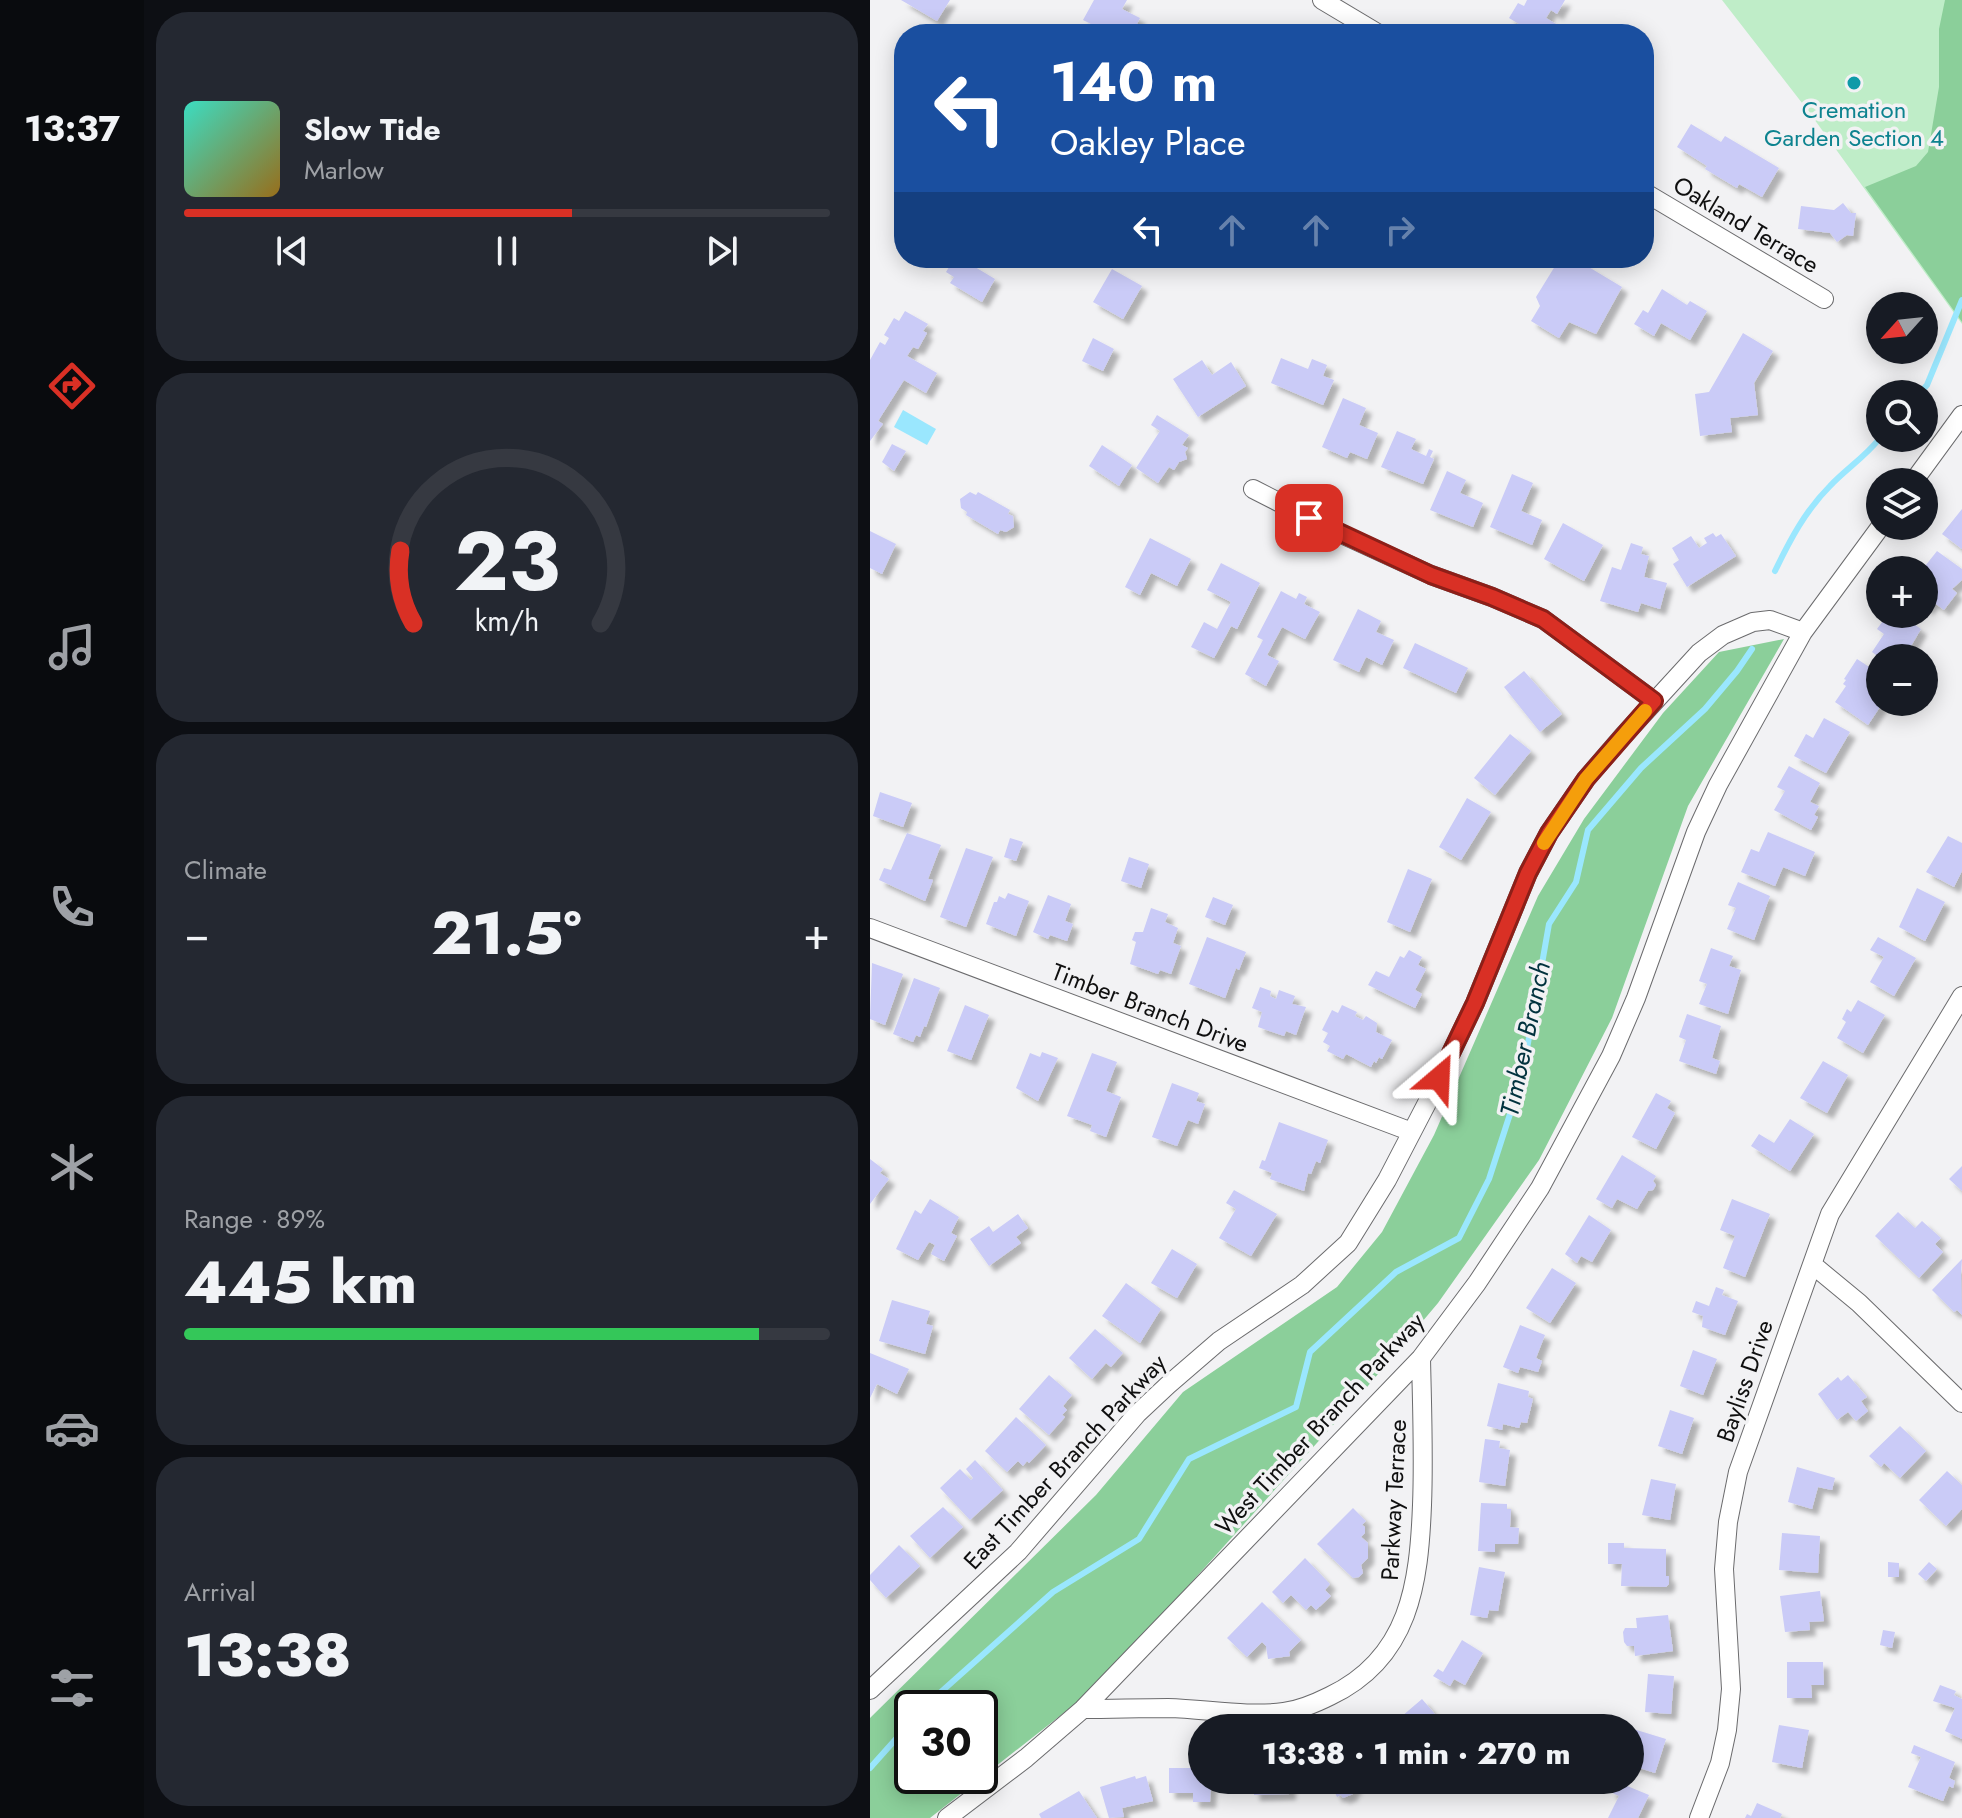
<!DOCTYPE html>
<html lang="en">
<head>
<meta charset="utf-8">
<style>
  body { margin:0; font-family:Jost,sans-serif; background:#242831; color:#f1f3f6; height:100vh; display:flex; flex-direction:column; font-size:30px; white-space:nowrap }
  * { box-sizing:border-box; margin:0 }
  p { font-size:26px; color:#9ea1a6 }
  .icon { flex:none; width:44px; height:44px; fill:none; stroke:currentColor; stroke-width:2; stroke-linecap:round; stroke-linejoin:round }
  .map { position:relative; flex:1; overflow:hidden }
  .panel { display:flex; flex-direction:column; gap:12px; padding:12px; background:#0d0f14; width:726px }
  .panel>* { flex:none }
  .top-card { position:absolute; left:24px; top:24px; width:760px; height:244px; border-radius:32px; box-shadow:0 4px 20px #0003; background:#1a4fa0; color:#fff; overflow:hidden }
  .needle { width:52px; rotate:243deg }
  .controls { position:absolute; left:996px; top:292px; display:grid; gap:16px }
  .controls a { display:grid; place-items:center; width:72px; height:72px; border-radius:50%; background:#171b24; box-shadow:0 4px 20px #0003; font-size:40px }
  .speed { position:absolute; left:24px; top:1690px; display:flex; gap:16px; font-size:40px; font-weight:700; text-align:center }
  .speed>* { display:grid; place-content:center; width:104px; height:104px; border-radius:50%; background:#171b24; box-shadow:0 4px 20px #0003; line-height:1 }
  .speed .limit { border:4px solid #111; border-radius:12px; background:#fff; color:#111 }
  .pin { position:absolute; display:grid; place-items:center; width:68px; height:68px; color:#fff; margin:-34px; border-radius:16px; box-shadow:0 4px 12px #0006 }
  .me { position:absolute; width:88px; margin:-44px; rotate:26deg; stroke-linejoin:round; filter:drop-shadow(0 0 6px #0008) }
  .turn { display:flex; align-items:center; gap:28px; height:168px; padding:0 24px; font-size:36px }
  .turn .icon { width:104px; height:104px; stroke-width:2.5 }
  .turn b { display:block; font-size:56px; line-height:68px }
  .lanes { display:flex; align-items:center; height:76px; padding:0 24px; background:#0003; justify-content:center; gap:40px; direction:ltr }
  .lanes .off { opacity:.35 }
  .big { font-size:60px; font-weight:800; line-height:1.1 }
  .panel .card { flex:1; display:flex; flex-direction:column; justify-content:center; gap:12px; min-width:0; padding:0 28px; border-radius:32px; background:#242831 }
  .panel .dial { align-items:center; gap:0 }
  .dial svg { height:208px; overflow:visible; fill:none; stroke:#363941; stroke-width:7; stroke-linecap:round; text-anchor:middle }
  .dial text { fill:#f1f3f6; stroke:none }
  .song { display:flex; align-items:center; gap:24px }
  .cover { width:96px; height:96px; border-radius:12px; background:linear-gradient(135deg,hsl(170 70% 55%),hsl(40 70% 35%)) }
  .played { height:8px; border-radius:4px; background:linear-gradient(90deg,#d93025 60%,#363941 60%) }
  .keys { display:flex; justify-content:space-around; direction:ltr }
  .heat { display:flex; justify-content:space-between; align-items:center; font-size:44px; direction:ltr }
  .charge { height:12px; border-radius:6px; background:linear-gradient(90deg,#34c759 89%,#363941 0) }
  .trip { position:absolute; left:318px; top:1714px; width:456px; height:80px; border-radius:40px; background:#171b24; box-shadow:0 4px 20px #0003; font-weight:800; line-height:80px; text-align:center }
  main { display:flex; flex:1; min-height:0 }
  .tabs { display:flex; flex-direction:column; width:144px; justify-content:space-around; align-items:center; background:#090b0e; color:#9ea1a6 }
  .tabs .icon { width:56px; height:56px }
  .tabs .active { color:#d93025 }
  .tabs b { font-size:36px; color:#f1f3f6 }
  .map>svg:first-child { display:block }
</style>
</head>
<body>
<main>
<nav class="tabs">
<b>13:37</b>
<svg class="icon active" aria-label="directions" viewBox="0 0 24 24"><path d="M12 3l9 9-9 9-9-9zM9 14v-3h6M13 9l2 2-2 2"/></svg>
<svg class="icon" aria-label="music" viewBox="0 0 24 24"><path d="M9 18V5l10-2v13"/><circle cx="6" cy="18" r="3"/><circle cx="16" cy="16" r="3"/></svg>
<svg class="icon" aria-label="phone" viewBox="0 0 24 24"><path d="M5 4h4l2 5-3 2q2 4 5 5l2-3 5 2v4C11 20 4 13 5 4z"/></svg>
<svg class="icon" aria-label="climate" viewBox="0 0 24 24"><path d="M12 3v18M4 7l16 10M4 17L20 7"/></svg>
<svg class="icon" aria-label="car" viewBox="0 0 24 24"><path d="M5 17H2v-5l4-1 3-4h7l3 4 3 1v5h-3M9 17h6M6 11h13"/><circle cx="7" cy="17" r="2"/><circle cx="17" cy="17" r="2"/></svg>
<svg class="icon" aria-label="filters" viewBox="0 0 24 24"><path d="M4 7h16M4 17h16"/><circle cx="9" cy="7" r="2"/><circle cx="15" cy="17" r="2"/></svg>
</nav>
<section class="panel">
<div class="card">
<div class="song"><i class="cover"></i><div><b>Slow Tide</b><p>Marlow</p></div></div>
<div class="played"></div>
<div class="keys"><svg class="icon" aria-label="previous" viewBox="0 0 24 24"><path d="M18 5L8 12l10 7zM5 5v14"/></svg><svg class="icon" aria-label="pause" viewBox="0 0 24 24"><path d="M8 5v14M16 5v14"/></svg><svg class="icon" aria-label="next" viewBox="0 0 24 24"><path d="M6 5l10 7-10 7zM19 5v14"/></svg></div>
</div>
<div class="card dial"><svg viewBox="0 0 100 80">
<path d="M14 69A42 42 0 1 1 86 69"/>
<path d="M14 69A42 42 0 0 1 9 41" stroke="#d93025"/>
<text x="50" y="56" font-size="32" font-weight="700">23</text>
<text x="50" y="72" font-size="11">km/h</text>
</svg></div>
<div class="card"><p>Climate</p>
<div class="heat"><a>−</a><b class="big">21.5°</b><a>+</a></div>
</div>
<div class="card"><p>Range · 89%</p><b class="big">445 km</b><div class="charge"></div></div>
<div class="card"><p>Arrival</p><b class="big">13:38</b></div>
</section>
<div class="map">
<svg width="1092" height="1818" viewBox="0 0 1092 1818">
  <defs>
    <filter id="shadow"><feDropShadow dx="6" dy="6" stdDeviation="2" flood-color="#0004"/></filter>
  </defs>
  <rect width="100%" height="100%" fill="#f2f2f4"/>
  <path fill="#bfedc8" d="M852,0H1092V324L939,112Z"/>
  <path fill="#8bcf9a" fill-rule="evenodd" d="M1075,0H1092V322L995,187L1046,166L1058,152L1069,87V29Z
    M914,639L818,806L742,1018L669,1160L568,1303L492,1393L228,1686L60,1818H0V1718L226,1495L313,1392L467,1287L512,1232L564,1135L668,896L714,819L793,713L849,652ZM42,1708H110V1776H42Z"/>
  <path fill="#9ae7fe" d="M33,410L66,429L57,445L24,427Z"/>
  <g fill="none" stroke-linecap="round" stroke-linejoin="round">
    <path stroke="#9ae7fe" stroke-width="6" d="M1049,394L1057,385L1092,300
      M905,571C920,540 935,511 960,486C976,469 995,457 1010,438
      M53,1708L183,1592L269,1539L319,1459L426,1407L440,1352L526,1272L589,1238L619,1179L652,1077L679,924L706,882L718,830L771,768L835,709L867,671L882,649
      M0,1768L42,1721"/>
  </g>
  <path fill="#cacbf7" filter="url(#shadow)" d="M31,0H80L67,21Z
    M224,0H257L252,9L270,18L262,34H219L223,25L213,20Z
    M657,0H695L687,14L681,10L676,18L703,34H666L639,18L648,3L654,6Z
    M821,124L851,142L855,136L909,168L892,197L869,184L867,188L835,169L837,166L807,147Z
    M973,203L981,213H986L983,236L977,235L967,242L960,233L928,229L931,206L964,210Z
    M690,258H715L712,263L752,287L726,334L699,322L689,338L661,321L670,306L666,297Z
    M95,261L125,279L112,302L80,283L84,277L76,272L82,262L90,267Z
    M242,269L272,286L253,319L223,302Z
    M792,289L817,305L820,301L837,311L820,340L791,323L784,336L764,324L773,310L778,313Z
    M35,311L58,324L53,331L57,333L48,349L43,347L37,356L67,373L56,393L34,380L8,421L13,424L0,441V360L10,342L15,345L19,338L14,335L24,318L29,321Z
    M873,333L903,351L884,383L888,415L860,418L862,432L830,436L825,394L839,392Z
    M223,338L244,349L233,371L212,361Z
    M411,358L438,369L442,359L457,365L453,376L464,380L453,405L401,383Z
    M332,360L342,375L361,362L376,386L328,417L303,379Z
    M473,398L496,408L489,425L508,433L497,459L480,452L477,458L452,447Z
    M287,415L319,435L312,445L318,448L315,452L317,459L309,462L304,470L299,467L288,483L266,468L290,431L281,425Z
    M527,431L546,439L541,449L556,456L559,449L563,451L560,457L564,459L553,484L511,467Z
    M22,444L36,451L24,471L12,462Z
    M232,445L262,465L249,486L219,466Z
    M577,471L596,480L590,493L613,503L603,527L560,510Z
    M642,474L663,483L651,511L672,520L662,545L620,527Z
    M100,492L106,495L108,492L140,510L138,514L143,516L144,527L136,532L130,530L128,534L96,515L97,512L91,508L90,499Z
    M1092,509V549L1072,534Z
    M693,523L733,545L714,581L674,559Z
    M0,531L26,544L12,574L0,568Z
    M843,533L846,537L851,534L866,556L817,587L803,564L809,560L802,548L821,536L829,548L837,543L834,538Z
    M280,538L321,559L307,586L281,573L270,595L255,587Z
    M761,543L773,547L771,554L779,556L774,577L797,583L790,609L771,603L768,612L730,601L742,567L751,570Z
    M1067,551L1092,569V580L1082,589L1087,593L1074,610L1063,602L1057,609L1054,607L1052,570Z
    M351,563L390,583L367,629L361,626L344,658L321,647L334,622L347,629L361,602L337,590Z
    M411,591L426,599L429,593L437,597L434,604L450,612L435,639L412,627L397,655L409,661L396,686L375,674L393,640L387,637Z
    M488,609L511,621L506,632L524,640L512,665L496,657L489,672L463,660Z
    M1018,614H1029L1051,629L1034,658H1010L1002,652L1014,634L1007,629Z
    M545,643L598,668L586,693L533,668Z
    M987,659L1010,674V688L1003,699L1012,704L998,725L965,702L976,686L973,684L976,680L974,679Z
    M654,671L692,714L670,732L634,687Z
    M954,718L980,732L956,773L924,756L936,734L943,738Z
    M640,734L661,751L625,795L604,778Z
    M919,766L950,783L940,802L949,806L944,815L948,817L941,830L904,810L915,791L907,787Z
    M10,792L42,803L33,827L3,816Z
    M597,798L621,812L591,860L569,847Z
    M898,832L945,852L935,876L913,867L905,886L871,872L881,849L889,852Z
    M37,833L71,845L58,879L63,880L55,901L9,880L14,868L21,870Z
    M1078,836L1092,843V871L1084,887L1056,872Z
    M140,838L153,842L146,861L134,857Z
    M96,848L123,857L96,927L70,917Z
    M259,857L279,864L271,888L251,881Z
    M538,869L562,879L540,932L517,922Z
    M868,882L900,896L884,940L857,929L866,908L858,905Z
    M1047,888L1075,902L1055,941L1029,927Z
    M138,893L159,901L146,936L116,924L124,902H127L129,896L135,899Z
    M178,895L201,904L195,921L203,924L197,941L180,935L178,939L163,932Z
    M343,897L363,905L355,925L335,917Z
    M281,908L298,914L295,922L308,928L303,943L311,946L301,974L290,970L288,974L260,964L266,942L262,940L265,932H273Z
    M337,937L376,952L369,970L366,968L355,998L319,984Z
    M1008,937L1046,958L1024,996L1000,982L1014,957L1000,950Z
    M841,948L863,956L859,966L871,970L858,1014L829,1004L837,984L829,981Z
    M539,950L552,957L548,965L556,969L545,990L552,994L545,1008L498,985L506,971L519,977L530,956L534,958Z
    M2,963L33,974L15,1025L0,1019Z
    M44,978L70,988L56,1027L54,1026L50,1037L46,1035L43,1042L23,1034Z
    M390,987L401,991L400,996L406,999L409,990L425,996L422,1004L436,1007L426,1035L416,1031L414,1036L388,1027L392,1012L382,1008Z
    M988,1000L1015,1015L993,1053L967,1038L976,1022L972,1019L977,1009L981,1012Z
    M95,1005L119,1015L101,1060L77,1051Z
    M472,1005L487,1012L485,1016L493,1020L496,1016L507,1023L506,1032L522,1040L512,1059L509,1057L506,1063L504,1061L501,1067L476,1054L473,1059L457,1051L460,1046L453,1042L458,1033L452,1030L462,1010L468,1013Z
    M817,1014L851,1026L842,1058L850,1061L846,1074L809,1061L816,1040L809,1037Z
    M172,1052L188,1058L168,1101L146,1088L160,1053L170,1057Z
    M222,1053L247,1062L236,1091L251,1097L236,1137L220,1131L222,1125L197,1116Z
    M953,1061L978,1075L957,1113L930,1098Z
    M302,1083L329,1093L326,1101L335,1104L328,1124L318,1120L307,1146L282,1137Z
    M786,1093L801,1101L797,1108L805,1113L786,1149L762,1137Z
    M920,1119L944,1134L920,1171L881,1146L889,1134L904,1143Z
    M409,1122L458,1140L450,1163L446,1161L441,1174L438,1173L434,1191L400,1179L402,1173L389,1168L392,1160L395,1161Z
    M752,1155L786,1176L783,1181L786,1185L783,1190L778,1191L767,1209L747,1199L742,1208L726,1199Z
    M0,1159L13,1169L10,1173L19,1179L0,1204Z
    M1092,1166V1191L1079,1179Z
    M364,1190L407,1214L381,1256L349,1238L366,1209L356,1203Z
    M60,1199L89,1217L81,1233L87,1236L74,1261L61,1254L65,1245L59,1242L48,1260L26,1249L45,1210L51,1214Z
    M862,1199L900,1214L875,1277L853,1268L865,1236L850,1230Z
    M1028,1212L1045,1228L1052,1221L1071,1238L1065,1244L1073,1252L1049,1278L1005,1236Z
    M148,1214L158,1228L146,1237L151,1243L119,1266L100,1239L119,1226L123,1232Z
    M719,1215L741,1230L722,1262L711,1256L707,1263L695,1254Z
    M302,1249L327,1264L307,1298L281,1283Z
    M1092,1259L1091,1274L1092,1315L1087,1310L1084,1312L1062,1290Z
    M682,1268L706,1283L680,1323L656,1308Z
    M256,1283L291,1309L270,1343L232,1316Z
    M846,1287L854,1290L852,1295L868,1301L855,1335L832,1327L833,1316L822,1312L826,1301L839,1306Z
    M22,1300L60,1311L56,1324L63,1326L55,1354L9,1341Z
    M650,1325L675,1335L666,1358L672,1361L668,1372L650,1367L648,1373L633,1367Z
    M225,1329L253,1353L241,1367L236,1363L222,1379L199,1358Z
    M823,1350L847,1359L833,1395L810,1386Z
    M0,1353L39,1369L27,1394L7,1384L0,1398Z
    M179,1375L202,1395L193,1406L197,1410L192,1415L195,1417L179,1435L149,1409Z
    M978,1375L997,1397L991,1401L998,1411L986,1421L978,1412L967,1420L948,1394L968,1377L971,1381Z
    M628,1383L659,1391L658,1397L663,1399L657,1423L651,1422L649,1428L633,1424L632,1430L617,1426Z
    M800,1410L824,1418L812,1454L788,1446Z
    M146,1417L176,1445L159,1463L157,1461L153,1466L148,1461L137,1472L115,1451Z
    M1030,1426L1056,1451L1030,1478L1014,1463L1011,1467L999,1456Z
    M615,1439L630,1441L629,1448L640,1450L635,1486L609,1482Z
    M105,1460L133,1490L100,1520L70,1488L90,1469L101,1480L103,1478L96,1469Z
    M927,1467L965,1478L962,1490L948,1487L942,1509L918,1502Z
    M1077,1471L1092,1485V1509L1076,1526L1049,1500Z
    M781,1479L806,1484L800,1520L772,1515Z
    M611,1503L637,1504V1509H641L640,1527L649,1528L648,1544H625V1552L608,1551Z
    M73,1507L93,1527L60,1558L40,1536Z
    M483,1508L496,1521L492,1525L495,1527V1533L491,1537L498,1543V1558L491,1565L493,1573L489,1577L483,1578L447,1544Z
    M912,1533L950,1536L948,1573L909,1570Z
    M738,1543H754V1548L796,1549V1576H799V1584L796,1587L751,1586L752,1564H738Z
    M29,1545L50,1566L16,1598L0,1580V1575Z
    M435,1558L460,1584L455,1590L461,1596L446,1610L441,1605L436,1610L421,1595L413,1603L402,1592Z
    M1018,1562L1029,1563V1577H1018Z
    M1059,1562L1067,1569L1056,1581L1048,1574Z
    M609,1567L635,1572L628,1611L619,1610L617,1618L600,1615Z
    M950,1591L954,1621L939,1622L940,1630L915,1632L910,1596Z
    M392,1602L431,1640L419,1652L420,1656L398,1659L396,1646L392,1642L377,1657L357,1638Z
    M798,1615L803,1651L765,1656L764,1646H757L754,1642L753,1632L755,1628H767L766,1618Z
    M1013,1630L1025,1632L1022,1648L1010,1645Z
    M592,1640L613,1653L595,1685L584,1679L580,1686L563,1676L568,1669L573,1672Z
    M917,1662H953L954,1685H941L942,1698H917Z
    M778,1674L804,1676L801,1714L775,1712Z
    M1070,1685L1086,1691L1084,1695L1092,1699V1739L1075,1731L1085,1708L1063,1701Z
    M552,1699L577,1728H518Z
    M909,1725L939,1730L932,1768L902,1762Z
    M760,1728L796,1739L785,1773L760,1765Z
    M1044,1745L1085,1762L1079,1778L1085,1781L1083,1788L1079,1786L1073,1801L1038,1787L1051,1757L1041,1753Z
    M326,1765H332V1780H348V1783H341L340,1802H323V1793H299V1768H326Z
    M265,1776L266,1779L276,1776L283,1801L252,1808L254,1817L239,1818L230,1787Z
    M376,1780H420V1794L384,1795L383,1784H376Z
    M465,1780H482L486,1789L481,1791L483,1794L473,1798L471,1795L467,1797L460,1782Z
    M745,1781L779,1795L768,1818H738L749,1796L740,1792Z
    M209,1791L227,1818H171L169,1814Z
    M887,1803L912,1814L910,1818H875L877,1814L881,1816Z"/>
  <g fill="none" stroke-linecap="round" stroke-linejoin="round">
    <g stroke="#6b6b6d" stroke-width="20">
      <path id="street" d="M452,0L509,34
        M774,192L954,299
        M1043,482L1092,415
        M383,489L467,532L561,575L622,597L673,619L784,701
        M0,928L542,1132
        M943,1265L989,1303L1092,1403
        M0,1690L148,1552L267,1414L298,1385L349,1341L432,1285L478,1243L517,1180L557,1103L605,1003L658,873L679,833L716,779L753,736L829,653L853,635L883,622L900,620L933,632
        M213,1709C241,1709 270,1708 298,1708C337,1709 376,1717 414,1712C430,1710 446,1703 460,1696C540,1658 549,1583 552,1505C554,1456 552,1407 551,1358
        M77,1818L156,1758L213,1709L551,1358L607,1283L670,1188L741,1056L766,998L826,832L848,785L933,632L1011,526
        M829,1818L850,1763L857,1730L861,1689L854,1569L858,1522L868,1472L960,1214L1092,996"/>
    </g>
    <use href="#street" stroke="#fff" stroke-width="18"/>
  </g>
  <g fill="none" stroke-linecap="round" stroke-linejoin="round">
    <g stroke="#8d1f18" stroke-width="20">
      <path id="route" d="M439,518L561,575L622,597L673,619L784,701L716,779L679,833L658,873L605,1003L569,1078"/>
    </g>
    <use href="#route" stroke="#d93025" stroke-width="14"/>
    <path stroke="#f59e0b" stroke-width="14" d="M674,843L716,779L775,711"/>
  </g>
  <circle fill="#0f9aa8" stroke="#f2f2f4" stroke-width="3" cx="984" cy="83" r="8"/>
  <g text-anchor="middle" stroke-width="7" stroke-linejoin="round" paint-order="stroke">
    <g font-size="24" fill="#0d838f" stroke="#f2f2f4">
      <text x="984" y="118">Cremation<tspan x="984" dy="28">Garden Section 4</tspan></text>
    </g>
    <g font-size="24" fill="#0f0f0f" stroke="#f2f2f4">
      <text transform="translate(876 225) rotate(31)" y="8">Oakland Terrace</text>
      <text transform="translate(280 1008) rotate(21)" y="8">Timber Branch Drive</text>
      <text transform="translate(875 1381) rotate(-71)" y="8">Bayliss Drive</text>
      <text transform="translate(450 1424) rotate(-47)" y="8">West Timber Branch Parkway</text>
      <text transform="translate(195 1462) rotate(-47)" y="8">East Timber Branch Parkway</text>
      <text transform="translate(524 1500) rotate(-87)" y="8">Parkway Terrace</text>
    </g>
    <g font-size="26" font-style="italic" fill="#01323e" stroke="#f2f2f4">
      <text transform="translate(655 1039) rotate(-78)" y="9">Timber Branch</text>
    </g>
  </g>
</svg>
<div class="controls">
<a><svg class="needle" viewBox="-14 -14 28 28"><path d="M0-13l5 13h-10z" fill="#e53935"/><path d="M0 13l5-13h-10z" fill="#9ea1a6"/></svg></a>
<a><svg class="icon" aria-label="search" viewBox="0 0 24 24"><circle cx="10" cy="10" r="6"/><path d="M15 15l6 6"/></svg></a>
<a><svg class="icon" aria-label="layers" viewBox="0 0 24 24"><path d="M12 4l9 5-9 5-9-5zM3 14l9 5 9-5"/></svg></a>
<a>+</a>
<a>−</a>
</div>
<div class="speed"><div class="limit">30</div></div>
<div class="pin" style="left:439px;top:518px;background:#d93025"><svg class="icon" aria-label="arrive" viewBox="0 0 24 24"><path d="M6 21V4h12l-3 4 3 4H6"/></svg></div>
<svg class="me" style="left:569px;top:1078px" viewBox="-20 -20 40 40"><path d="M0-17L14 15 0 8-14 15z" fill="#d93025" stroke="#fff" stroke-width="4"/></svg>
<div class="trip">13:38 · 1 min · 270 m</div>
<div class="top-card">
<div class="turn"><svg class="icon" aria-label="left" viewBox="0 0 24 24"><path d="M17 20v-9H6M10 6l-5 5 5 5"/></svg><div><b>140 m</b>Oakley Place</div></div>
<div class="lanes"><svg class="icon" aria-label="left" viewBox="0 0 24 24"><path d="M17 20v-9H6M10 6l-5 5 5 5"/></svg><svg class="icon off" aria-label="ahead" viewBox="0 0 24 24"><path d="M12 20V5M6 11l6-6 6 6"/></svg><svg class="icon off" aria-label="ahead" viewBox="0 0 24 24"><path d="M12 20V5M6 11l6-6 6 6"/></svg><svg class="icon off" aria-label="right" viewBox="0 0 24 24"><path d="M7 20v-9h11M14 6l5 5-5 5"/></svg></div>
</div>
</div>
</main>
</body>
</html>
